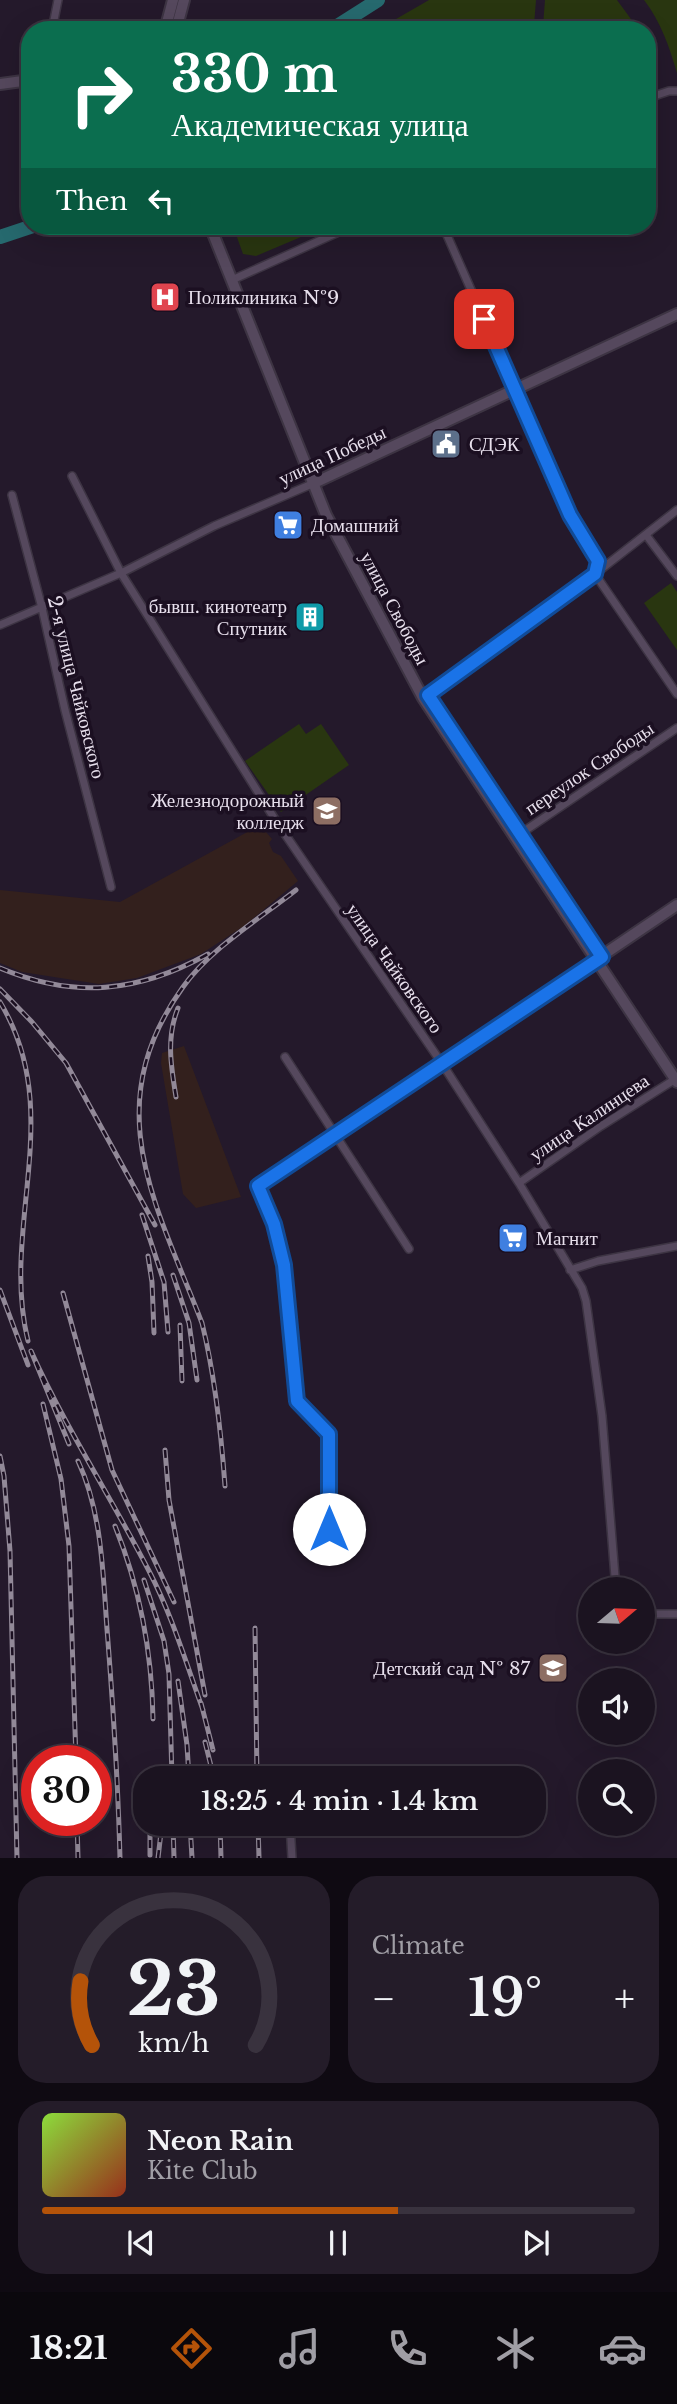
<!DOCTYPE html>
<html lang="en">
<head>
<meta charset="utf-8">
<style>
  body { margin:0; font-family:"Libre Baskerville",serif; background:#241c29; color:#f1f3f6; height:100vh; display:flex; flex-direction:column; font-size:26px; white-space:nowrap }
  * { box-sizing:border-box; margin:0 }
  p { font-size:23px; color:#a09ea5 }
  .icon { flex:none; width:38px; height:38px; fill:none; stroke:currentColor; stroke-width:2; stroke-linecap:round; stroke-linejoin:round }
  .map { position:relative; height:1858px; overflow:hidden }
  .side { display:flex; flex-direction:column; gap:18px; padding:18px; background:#0f0a12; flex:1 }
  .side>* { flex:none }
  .hud { position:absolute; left:21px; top:21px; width:635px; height:214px; border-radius:28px; box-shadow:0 7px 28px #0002,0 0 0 2px #39323e; background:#0b6e4f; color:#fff; overflow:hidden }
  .needle { width:46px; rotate:71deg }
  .tools { position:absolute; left:578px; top:1577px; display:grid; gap:14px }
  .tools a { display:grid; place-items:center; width:77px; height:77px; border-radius:50%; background:#1b1320; box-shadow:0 7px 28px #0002,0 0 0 2px #39323e; font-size:35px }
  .speed { position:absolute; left:21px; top:1745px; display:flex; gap:14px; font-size:35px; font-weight:700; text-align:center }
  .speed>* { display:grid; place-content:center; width:91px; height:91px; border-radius:50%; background:#1b1320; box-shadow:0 7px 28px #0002,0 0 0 2px #39323e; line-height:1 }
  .speed .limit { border:10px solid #d22; background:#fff; color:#111 }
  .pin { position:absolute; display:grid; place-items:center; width:60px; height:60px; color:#fff; margin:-30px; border-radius:14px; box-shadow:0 4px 10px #0006 }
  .me { position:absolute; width:77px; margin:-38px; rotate:0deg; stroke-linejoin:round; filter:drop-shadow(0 0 5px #0008) }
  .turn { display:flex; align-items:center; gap:24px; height:147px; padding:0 35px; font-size:32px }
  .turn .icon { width:91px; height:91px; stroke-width:2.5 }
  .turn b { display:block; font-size:49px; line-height:60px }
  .then { display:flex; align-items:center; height:66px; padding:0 35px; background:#0003; gap:14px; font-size:26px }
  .big { font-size:52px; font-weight:600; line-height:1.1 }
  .side .tile { flex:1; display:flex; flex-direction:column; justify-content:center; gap:10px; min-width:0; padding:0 24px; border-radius:28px; background:#241c29 }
  .side .dial { align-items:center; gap:0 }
  .dial svg { height:182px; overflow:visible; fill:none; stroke:#39323e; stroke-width:7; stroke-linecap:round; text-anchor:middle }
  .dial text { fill:#f1f3f6; stroke:none }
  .song { display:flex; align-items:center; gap:21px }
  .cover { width:84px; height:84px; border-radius:10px; background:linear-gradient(135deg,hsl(90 70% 55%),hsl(10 70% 35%)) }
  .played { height:7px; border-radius:4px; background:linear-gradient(90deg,#b45309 60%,#39323e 60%) }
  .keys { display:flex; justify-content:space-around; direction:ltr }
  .heat { display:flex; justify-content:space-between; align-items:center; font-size:38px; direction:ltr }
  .side .tiles { flex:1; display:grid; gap:18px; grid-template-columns:1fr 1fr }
  .tile:last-child { grid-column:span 2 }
  .trip { position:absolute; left:133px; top:1766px; width:413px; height:70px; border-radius:28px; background:#1b1320; box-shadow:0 7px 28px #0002,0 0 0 2px #39323e; font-weight:600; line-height:70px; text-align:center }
  .tabs { display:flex; height:112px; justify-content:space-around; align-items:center; background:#0b080d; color:#a09ea5 }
  .tabs .icon { width:49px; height:49px }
  .tabs .active { color:#b45309 }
  .tabs b { font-size:32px; color:#f1f3f6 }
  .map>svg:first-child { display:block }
</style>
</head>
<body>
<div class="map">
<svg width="677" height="1858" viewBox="0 0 677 1858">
  <rect width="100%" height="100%" fill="#24192b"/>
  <path fill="#33201d" d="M260,825L272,839L269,843L273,852L281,856L298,881L244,926L201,954L137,978L99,984L22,972L0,963V890L120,902Z
    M184,1046L241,1197L196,1208L183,1194L161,1063L162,1053Z"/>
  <path fill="#293610" d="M429,0H536L534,25L517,30H377Z
    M545,0H617L639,30H550L543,26Z
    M644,0H677V73C669,46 661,22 644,0Z
    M233,226H327L256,256L243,254Z
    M671,583L677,592V650L644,603Z
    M299,724L306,734L321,724L349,765L281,812L245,761Z"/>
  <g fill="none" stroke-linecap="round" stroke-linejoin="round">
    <path stroke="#26696e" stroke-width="14" d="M331,30L378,0
      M0,237L33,226"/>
    <g stroke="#3d3443" stroke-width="10">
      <path id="street" d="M52,30L58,0
        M648,98L669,91H677
        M24,166L30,142
        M443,226L570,515L598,561L595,574L677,694
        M232,280L352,226
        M72,476L121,573L276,821L443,1065L519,1183L582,1288L586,1301L602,1416L616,1589
        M12,495L42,608L65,710L111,887
        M646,535L677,576
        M0,625L121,573L214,526L312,484
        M423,698L595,574L677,510
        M520,834L677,728
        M285,1057L409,1249
        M519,1183L601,1126L677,1078
        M259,1186L273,1224L284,1265L297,1401L329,1434V1553
        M570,1270L598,1261L677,1246
        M585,1613H590
        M642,1614H677
        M290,1824L292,1858"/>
    </g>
    <g stroke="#3d3443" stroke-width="14">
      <path id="secondary" d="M165,30L173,0
        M176,30L184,0
        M0,84L30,80
        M210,226L326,515L423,698L677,1082
        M312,484L677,314
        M259,1186C399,1093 538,1000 677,905"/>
    </g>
    <use href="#street" stroke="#55485d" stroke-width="7"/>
    <use href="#secondary" stroke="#55485d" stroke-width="10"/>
    <g stroke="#928998" stroke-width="5">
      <path id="rail" d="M0,968C74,999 138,993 208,954
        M0,989L32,1022L66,1063L155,1225
        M0,1002C67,1113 0,1226 28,1341
        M176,1097C171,1066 166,1038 178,1008
        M142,1215L164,1282L168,1332
        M148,1256L152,1282L154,1333
        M173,1275L189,1323L197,1380
        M0,1290L28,1365
        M63,1293L112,1470L174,1602
        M180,1325L182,1381
        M43,1404L61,1479L69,1546L76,1760
        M69,1444L31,1351C65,1427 111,1497 149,1571C172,1615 186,1663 203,1710
        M165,1450L169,1500L205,1695
        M0,1456L4,1476L10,1551L17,1858
        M78,1461C102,1512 103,1574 107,1629C113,1705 118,1781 120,1858
        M225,1486C221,1431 215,1376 202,1323C156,1204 97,1107 183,987C210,949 259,919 296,890
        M115,1526C140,1588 152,1653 153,1719
        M144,1580L164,1641L169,1674L172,1778
        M255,1628L257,1778
        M178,1681L187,1745L189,1778
        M201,1703L213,1750
        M205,1742L214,1778
        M154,1773V1778
        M77,1820L78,1858
        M150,1824V1855
        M173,1824L174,1858
        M190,1824L192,1858
        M220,1824L221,1858
        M258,1824L259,1858
        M158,1858L162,1824"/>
    </g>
    <use href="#rail" stroke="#1b0f21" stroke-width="2.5" stroke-dasharray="8" stroke-linecap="butt"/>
  </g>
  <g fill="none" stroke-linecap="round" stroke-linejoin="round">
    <g stroke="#114b97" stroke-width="18">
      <path id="route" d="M329,1529V1434L297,1401L284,1265L274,1224L258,1186L602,957L428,695L595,574L598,561L570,515L484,319"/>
    </g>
    <use href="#route" stroke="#1a73e8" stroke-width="12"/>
  </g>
  <defs>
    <g id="hospital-square" transform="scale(1.575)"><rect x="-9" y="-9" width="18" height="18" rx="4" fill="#e0444e" stroke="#1b0f21"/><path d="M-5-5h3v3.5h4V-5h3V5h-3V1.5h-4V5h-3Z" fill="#fff"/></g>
    <g id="civic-square" transform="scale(1.575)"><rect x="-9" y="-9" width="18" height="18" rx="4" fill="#5c6f8a" stroke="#1b0f21"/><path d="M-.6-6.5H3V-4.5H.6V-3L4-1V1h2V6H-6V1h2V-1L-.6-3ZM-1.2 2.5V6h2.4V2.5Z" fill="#fff"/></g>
    <g id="supermarket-square" transform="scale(1.575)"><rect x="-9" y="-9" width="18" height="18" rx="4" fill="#3f7fe0" stroke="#1b0f21"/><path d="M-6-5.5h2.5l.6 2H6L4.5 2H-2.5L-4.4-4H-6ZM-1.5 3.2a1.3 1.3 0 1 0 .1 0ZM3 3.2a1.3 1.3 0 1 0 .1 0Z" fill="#fff"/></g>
    <g id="building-square" transform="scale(1.575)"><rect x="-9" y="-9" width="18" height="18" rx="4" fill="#0f9aa8" stroke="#1b0f21"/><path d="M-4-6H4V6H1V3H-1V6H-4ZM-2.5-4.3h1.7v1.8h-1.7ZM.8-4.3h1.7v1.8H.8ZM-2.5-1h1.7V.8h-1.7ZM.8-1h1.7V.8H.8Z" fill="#fff"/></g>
    <g id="university-square" transform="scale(1.575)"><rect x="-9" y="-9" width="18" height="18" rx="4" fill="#8d6e63" stroke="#1b0f21"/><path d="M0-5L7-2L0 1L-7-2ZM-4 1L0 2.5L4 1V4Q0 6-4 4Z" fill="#fff"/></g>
    <g id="school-square" transform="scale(1.575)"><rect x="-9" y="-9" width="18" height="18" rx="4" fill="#8d6e63" stroke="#1b0f21"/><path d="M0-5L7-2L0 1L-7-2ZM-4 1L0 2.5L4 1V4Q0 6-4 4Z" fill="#fff"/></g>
  </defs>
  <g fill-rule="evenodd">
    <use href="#hospital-square" x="165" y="297"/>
    <use href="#civic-square" x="446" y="444"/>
    <use href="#supermarket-square" x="288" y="525"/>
    <use href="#building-square" x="310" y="617"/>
    <use href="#university-square" x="327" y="811"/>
    <use href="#supermarket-square" x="513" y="1238"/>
    <use href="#school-square" x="553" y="1668"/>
  </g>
  <g text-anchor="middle" stroke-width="7" stroke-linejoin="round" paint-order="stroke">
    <g font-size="19" fill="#e7dfec" stroke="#1b0f21" text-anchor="start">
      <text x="188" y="304">Поликлиника №9</text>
      <text x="469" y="451">СДЭК</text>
      <text x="311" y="532">Домашний</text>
      <text x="287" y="613" text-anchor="end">бывш. кинотеатр<tspan x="287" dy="22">Спутник</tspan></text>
      <text x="304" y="807" text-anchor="end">Железнодорожный<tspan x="304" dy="22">колледж</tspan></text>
      <text x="536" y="1245">Магнит</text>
      <text x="530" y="1675" text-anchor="end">Детский сад № 87</text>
    </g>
    <g font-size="19" fill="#e7dfec" stroke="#1b0f21">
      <text transform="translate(332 455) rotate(-25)" y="7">улица Победы</text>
      <text transform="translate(395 608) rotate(62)" y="7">улица Свободы</text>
      <text transform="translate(77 687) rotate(76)" y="7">2-я улица Чайковского</text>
      <text transform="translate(589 768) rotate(-34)" y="7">переулок Свободы</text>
      <text transform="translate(395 968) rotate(55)" y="7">улица Чайковского</text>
      <text transform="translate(589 1117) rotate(-34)" y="7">улица Калинцева</text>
    </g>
  </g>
</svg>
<div class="tools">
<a><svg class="needle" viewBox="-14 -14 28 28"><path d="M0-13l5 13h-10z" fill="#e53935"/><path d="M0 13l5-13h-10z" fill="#a09ea5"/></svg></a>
<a><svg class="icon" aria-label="sound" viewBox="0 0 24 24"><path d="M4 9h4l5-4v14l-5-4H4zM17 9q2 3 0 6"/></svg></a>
<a><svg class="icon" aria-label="search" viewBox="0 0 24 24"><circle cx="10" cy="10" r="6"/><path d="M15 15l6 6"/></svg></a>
</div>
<div class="speed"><div class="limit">30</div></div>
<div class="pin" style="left:484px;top:319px;background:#d93025"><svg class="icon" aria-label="arrive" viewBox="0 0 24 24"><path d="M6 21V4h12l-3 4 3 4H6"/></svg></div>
<svg class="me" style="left:329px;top:1529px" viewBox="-20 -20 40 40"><circle r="19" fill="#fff"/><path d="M0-13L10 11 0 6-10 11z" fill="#1a73e8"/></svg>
<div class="trip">18:25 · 4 min · 1.4 km</div>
<div class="hud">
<div class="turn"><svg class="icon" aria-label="right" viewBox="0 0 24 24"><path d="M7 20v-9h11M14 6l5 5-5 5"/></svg><div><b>330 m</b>Академическая улица</div></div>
<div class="then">Then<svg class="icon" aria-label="left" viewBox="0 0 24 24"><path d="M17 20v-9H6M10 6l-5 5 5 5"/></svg></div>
</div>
</div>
<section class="side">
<div class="tiles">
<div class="tile dial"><svg viewBox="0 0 100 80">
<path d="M14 69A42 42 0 1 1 86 69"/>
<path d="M14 69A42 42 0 0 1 9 41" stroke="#b45309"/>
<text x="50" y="56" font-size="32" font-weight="700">23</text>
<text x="50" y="72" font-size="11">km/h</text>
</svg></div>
<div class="tile"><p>Climate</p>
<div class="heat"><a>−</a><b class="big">19°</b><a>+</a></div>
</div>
<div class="tile">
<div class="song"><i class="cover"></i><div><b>Neon Rain</b><p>Kite Club</p></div></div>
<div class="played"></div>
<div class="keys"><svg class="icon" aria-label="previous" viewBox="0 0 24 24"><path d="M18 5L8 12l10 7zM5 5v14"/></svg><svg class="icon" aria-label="pause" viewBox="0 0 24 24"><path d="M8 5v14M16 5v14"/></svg><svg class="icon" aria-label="next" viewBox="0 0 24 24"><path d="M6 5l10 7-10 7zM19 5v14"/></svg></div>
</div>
</div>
</section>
<nav class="tabs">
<b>18:21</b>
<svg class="icon active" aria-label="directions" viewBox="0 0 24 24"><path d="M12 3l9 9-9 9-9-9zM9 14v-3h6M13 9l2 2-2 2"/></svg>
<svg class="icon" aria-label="music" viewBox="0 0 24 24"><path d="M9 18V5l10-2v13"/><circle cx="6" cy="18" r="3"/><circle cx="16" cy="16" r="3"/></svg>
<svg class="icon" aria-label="phone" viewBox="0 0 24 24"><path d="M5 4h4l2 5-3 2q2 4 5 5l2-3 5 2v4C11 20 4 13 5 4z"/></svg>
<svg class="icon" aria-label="climate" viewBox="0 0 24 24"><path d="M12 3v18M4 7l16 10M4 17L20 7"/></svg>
<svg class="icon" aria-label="car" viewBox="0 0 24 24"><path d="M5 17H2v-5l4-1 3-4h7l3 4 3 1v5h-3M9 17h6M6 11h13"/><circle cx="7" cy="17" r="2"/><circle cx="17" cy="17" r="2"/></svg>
</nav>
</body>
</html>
